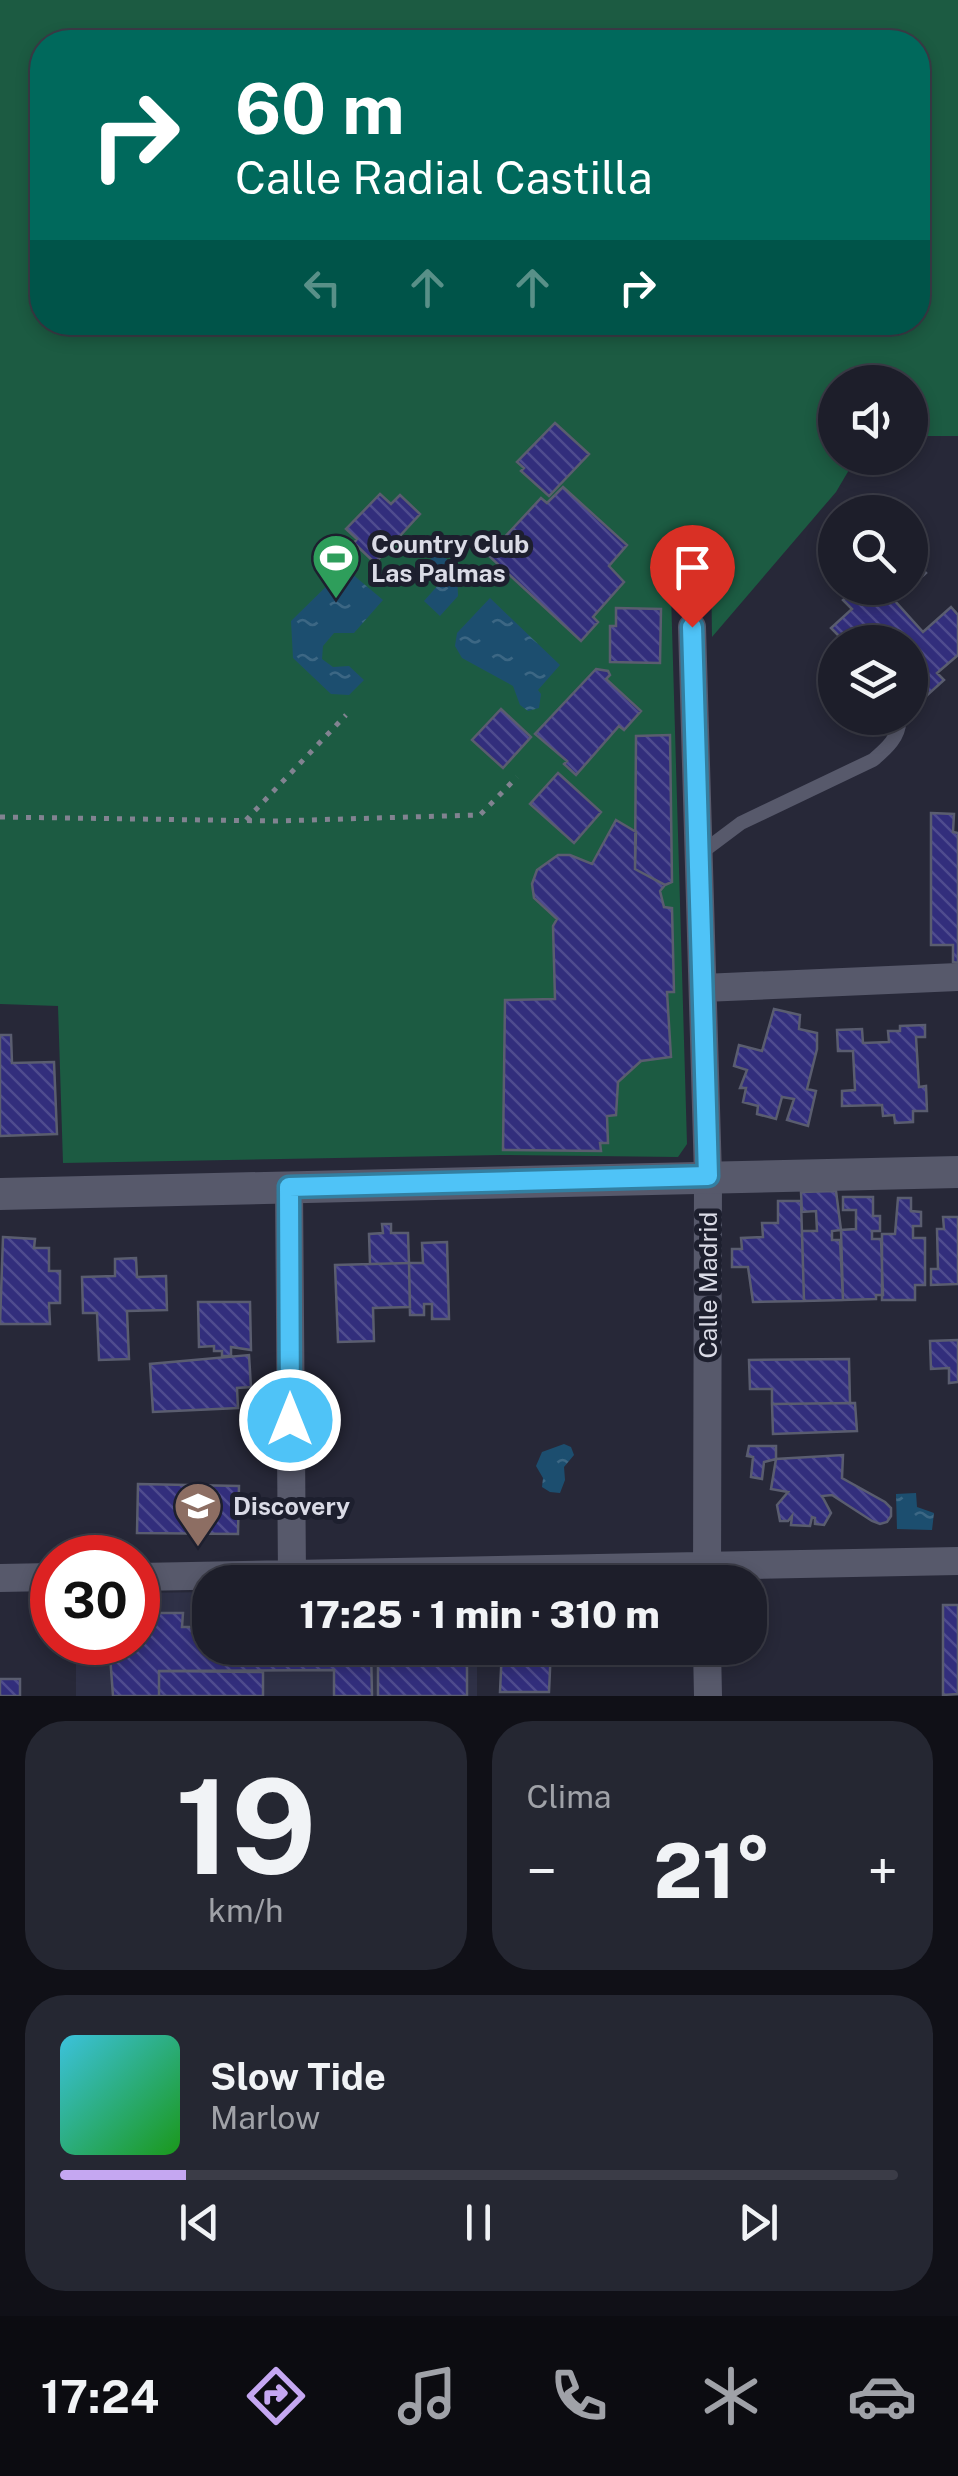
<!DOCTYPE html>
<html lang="es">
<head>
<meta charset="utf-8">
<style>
  body { margin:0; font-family:"Public Sans",sans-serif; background:#252732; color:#f1f3f6; height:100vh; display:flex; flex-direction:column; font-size:38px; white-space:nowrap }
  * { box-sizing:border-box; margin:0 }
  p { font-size:32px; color:#a0a2a8 }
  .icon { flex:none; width:55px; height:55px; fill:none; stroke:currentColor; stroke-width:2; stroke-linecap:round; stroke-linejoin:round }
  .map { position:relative; height:1696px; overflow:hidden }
  .panel { display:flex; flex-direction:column; gap:25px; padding:25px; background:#101017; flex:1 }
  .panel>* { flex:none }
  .hud { position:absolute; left:30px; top:30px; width:900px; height:305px; border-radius:40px; box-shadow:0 5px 15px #0003,0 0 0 2px #3b3c47; background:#00695c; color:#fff; overflow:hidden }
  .tools { position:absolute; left:818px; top:365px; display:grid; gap:20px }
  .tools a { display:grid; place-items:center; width:110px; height:110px; border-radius:50%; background:#1d1e2a; box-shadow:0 5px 15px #0003,0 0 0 2px #3b3c47; font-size:50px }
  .speed { position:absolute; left:30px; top:1535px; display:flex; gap:20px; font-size:50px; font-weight:700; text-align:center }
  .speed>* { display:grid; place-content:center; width:130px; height:130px; border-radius:50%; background:#1d1e2a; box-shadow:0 5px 15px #0003,0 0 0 2px #3b3c47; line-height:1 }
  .speed .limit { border:15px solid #d22; background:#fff; color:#111 }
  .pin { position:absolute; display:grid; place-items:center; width:85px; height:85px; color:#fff; margin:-102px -42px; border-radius:50% 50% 50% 0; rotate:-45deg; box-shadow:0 0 10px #0007 }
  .pin .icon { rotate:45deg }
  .me { position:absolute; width:110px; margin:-55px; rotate:0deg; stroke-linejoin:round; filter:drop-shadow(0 0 8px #0008) }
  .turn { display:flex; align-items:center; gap:35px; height:210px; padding:0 40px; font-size:45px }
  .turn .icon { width:130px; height:130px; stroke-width:2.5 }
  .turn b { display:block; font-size:70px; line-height:85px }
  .lanes { display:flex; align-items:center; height:95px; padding:0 40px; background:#0003; justify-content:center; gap:50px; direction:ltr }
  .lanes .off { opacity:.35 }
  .big { font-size:75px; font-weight:800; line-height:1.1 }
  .panel .widget { flex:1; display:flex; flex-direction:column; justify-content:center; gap:15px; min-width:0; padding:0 35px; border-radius:40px; background:#252732 }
  .panel .dial { align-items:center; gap:0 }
  .dial b { font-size:130px; line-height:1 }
  .song { display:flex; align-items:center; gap:30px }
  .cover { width:120px; height:120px; border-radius:15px; background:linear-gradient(135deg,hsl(190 70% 55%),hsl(120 70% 35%)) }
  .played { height:10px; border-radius:5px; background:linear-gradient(90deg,#c5a7f1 15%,#3b3c47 15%) }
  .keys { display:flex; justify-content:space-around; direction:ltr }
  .heat { display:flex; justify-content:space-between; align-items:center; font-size:55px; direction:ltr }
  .panel .tiles { flex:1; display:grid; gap:25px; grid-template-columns:1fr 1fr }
  .widget:last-child { grid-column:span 2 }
  .trip { position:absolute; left:192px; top:1565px; width:575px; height:100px; border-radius:40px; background:#1d1e2a; box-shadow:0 5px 15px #0003,0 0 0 2px #3b3c47; font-weight:800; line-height:100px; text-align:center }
  .menu { display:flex; height:160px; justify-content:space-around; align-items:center; background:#0c0c11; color:#a0a2a8 }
  .menu .icon { width:70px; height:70px }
  .menu .selected { color:#c5a7f1 }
  .menu b { font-size:45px; color:#f1f3f6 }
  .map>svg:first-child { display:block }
</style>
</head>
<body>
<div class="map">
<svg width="958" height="1696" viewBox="0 0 958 1696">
  <defs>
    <pattern id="water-ripples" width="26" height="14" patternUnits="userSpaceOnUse" patternTransform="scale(2.5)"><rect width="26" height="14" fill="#1c4e6f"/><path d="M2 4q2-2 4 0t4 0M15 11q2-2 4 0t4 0" fill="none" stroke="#3c6784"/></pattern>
    <pattern id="building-back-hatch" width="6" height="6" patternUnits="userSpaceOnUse" patternTransform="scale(2.5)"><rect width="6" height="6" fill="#322e7c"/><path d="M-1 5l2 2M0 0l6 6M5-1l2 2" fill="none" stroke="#4f4c8f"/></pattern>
  </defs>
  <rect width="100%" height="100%" fill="#272838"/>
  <path fill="#2f3147" d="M210,1592V1648H477V1696H76V1643L138,1642V1593Z"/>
  <path fill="#1c5b42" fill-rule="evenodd" d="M0,0H958V436H910V382H835V458H856L836,492L712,637L711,565L670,559L687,1144L678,1157L501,1155L63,1163L58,1006L0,1004ZM42,42H918V322H42Z"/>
  <path fill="url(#water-ripples)" d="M438,551L457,569L458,596L440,616L424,601L439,584L437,577L424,566Z
    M345,568L383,600L354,633H334L323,646L322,659L333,667L349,666L364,680L349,695L331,694L293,658L291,621Z
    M490,598L560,665L538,690L541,694L539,708L528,711L520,705L513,686L462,658L455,646L457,633Z
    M564,1444L571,1447L574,1455L564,1467L565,1480L560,1493L550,1492L542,1487L543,1478L536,1466L542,1452Z
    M916,1493L917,1507L934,1513L932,1530L897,1529L896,1494Z"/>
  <path fill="url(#building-back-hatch)" stroke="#5a5d6f" stroke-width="2.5" d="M555,423L589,454L549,496L521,471L524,468L517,462Z
    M563,487L627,545L609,566L624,582L593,617L598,622L581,641L488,555L541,498L547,503Z
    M380,494L391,504L400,495L420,514L375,563L354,543L357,539L346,529Z
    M910,556L926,573L895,601L923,632L951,607L958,615V655L937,673L944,680L924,698L910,683V642H873L862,630L845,642L831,628L852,609L843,600L857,588H910Z
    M616,608L661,609L660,663L610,662V626H616Z
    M596,669L608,671L610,675L606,679L641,711L624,730L619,726L576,775L564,764L567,761L535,734Z
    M501,709L531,737L503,768L472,740Z
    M670,735L672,882L665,885L635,869L636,736Z
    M558,773L601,812L574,843L530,804Z
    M931,813L954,814L953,832L958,833V963L953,962V945H931Z
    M616,820L636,832L635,869L665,885L660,891L664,907L672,908L674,992H667L671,1057L641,1061L618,1082L616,1115L607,1116L608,1143H600L601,1151L503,1150L505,1000L555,999L553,926L557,919L534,898L532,884L537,870L558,855H570L592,864Z
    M774,1009L800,1015L799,1029L817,1033V1049L807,1089L816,1091L808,1126L787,1120L794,1099L782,1097L776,1119L757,1114L758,1106L743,1102L746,1088H740L747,1070L734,1066L739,1045L762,1051Z
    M925,1025V1037H916L919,1087L926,1086L927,1111H913V1122L895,1123L894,1115L883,1116L882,1105L842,1106V1091L855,1090L853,1051H838L837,1030L862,1029L863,1043L889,1042L888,1031H900V1026Z
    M0,1035H11L12,1063L54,1062L57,1134L0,1136Z
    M836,1191L841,1230L832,1231V1240H840L843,1300L804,1301L802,1231H817L816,1211L802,1212L801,1192Z
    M843,1197H873V1216H880V1231H872V1239H881L883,1295H876V1299L843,1300L841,1230L856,1229V1210H843Z
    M898,1198H911V1211L921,1212V1226H913V1238H925V1285H915V1300H882V1234H895Z
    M778,1201H801L804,1301L753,1302L748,1267H732V1249H742L741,1238L763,1237L762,1223H778Z
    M943,1217H958V1284L931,1285V1269H938L937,1229H944Z
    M382,1224H391V1233H408L409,1263L370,1264L369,1234L383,1233Z
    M3,1237L35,1239L34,1248H49V1271H60V1303H49L50,1324H0Z
    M447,1242L449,1319H432V1304H424V1315H410L409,1263H423L422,1243Z
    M136,1258L137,1277L166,1276L167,1310L127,1311L129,1359L99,1360L97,1313H83L82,1277L115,1276V1259Z
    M409,1263L410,1307L373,1308L374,1341L338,1342L335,1265Z
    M198,1302H250L251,1350L231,1347V1356H222V1351H214V1346L199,1347Z
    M958,1340V1382L949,1383V1368L931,1369L930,1341Z
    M249,1355L251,1387L237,1388L238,1408L153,1412L150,1364Z
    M849,1359L850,1403L772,1404V1389H750L749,1360Z
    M855,1403L857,1431L773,1434L772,1404Z
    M749,1446H776V1459L764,1462L762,1479L751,1477L753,1457L747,1456Z
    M843,1455L842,1478L885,1502L891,1508V1516L887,1522L880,1524L872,1521L832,1495L822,1496L831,1513L824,1525L815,1524V1518L812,1517L810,1526L791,1525L792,1516L788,1521H780L777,1505L788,1492L771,1489L776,1459Z
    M138,1484L239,1486L238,1534L137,1533Z
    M943,1605H958V1694L943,1695Z
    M198,1612H210V1648H371L372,1696H334V1670L159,1671V1696H113L109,1642H138V1624H155V1613H183L182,1627H198Z
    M502,1648H551L549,1692H500Z
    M378,1661H467V1696H378Z
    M159,1671L263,1672V1696H159Z
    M0,1679H20V1696H0Z"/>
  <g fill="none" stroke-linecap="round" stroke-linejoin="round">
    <path stroke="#828391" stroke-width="5" stroke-dasharray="5 8" stroke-linecap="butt" d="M0,817L274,821L480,815L517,777
      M246,820L346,715"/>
    <path stroke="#57596b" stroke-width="14" d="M701,853L741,823L873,760C886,749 901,736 899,718"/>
    <path stroke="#57596b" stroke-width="28" d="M692,627L708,1176L707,1582
      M703,988L958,977
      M289,1187L292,1576
      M138,1577L958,1561
      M0,1578L52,1577
      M707,1648L708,1696"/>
    <path stroke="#57596b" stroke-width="32" d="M0,1194L958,1172"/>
  </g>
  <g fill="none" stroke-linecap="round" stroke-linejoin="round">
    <g stroke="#337fa1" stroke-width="25">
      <path id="route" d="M290,1420L289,1187L708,1176L692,627"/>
    </g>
    <use href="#route" stroke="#4fc3f7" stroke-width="18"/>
  </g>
  <defs>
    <g id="stadium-pin" transform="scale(2.5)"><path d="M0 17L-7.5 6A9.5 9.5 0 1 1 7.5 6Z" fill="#2e9e5b" stroke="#1d1f2e"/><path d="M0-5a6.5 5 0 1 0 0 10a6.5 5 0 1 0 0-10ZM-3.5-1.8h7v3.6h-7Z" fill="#fff"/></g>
    <g id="school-pin" transform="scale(2.5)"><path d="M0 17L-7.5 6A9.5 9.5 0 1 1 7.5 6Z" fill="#8d6e63" stroke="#1d1f2e"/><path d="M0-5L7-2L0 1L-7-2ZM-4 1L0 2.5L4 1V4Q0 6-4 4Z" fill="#fff"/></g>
  </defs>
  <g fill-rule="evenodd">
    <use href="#stadium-pin" x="336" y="558"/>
    <use href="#school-pin" x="198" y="1506"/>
  </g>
  <g text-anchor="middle" stroke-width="10" stroke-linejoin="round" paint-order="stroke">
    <g font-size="25" font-weight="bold" fill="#dadbe6" stroke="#1d1f2e" text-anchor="start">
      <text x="371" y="553">Country Club<tspan x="371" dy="29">Las Palmas</tspan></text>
      <text x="233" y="1515">Discovery</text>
    </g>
    <g font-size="25" fill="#dadbe6" stroke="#1d1f2e">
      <text transform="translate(708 1285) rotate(-90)" y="9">Calle Madrid</text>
    </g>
  </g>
</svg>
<div class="tools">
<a><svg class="icon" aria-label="sound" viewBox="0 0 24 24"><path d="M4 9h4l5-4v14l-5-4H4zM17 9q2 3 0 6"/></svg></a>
<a><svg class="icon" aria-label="search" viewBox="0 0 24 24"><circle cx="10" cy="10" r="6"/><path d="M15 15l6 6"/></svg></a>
<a><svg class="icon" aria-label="layers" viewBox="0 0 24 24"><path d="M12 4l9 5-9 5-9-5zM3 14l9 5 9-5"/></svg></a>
</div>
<div class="speed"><div class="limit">30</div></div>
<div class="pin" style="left:692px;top:627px;background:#d93025"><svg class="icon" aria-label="arrive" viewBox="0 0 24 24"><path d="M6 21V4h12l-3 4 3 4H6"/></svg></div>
<svg class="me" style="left:290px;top:1420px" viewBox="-20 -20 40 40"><circle r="17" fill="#4fc3f7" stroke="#fff" stroke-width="3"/><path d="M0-11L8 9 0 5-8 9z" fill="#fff"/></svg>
<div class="trip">17:25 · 1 min · 310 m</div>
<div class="hud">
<div class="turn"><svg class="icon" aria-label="right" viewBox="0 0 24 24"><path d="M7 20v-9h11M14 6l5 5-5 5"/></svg><div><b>60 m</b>Calle Radial Castilla</div></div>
<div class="lanes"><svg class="icon off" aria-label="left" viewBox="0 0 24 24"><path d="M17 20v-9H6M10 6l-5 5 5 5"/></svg><svg class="icon off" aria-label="ahead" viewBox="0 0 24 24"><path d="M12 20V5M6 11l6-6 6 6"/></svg><svg class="icon off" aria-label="ahead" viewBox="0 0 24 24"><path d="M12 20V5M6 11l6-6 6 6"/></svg><svg class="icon" aria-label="right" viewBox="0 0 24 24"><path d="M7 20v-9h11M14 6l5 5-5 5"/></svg></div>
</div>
</div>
<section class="panel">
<div class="tiles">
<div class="widget dial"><b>19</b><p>km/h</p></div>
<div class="widget"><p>Clima</p>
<div class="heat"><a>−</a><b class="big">21°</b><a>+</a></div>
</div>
<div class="widget">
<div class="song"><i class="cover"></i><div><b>Slow Tide</b><p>Marlow</p></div></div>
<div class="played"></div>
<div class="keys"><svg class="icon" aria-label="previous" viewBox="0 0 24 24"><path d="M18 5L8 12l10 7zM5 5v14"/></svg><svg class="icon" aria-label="pause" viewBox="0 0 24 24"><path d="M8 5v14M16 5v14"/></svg><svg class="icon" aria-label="next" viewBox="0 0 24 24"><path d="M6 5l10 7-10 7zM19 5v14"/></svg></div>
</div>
</div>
</section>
<nav class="menu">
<b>17:24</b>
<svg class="icon selected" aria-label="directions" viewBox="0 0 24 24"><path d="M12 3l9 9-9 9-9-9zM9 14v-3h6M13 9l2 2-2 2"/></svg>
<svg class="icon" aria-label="music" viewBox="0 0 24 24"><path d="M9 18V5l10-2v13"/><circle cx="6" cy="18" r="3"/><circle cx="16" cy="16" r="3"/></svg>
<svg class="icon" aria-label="phone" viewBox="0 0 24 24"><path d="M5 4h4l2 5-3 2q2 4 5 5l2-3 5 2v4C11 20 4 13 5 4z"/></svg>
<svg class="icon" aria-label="climate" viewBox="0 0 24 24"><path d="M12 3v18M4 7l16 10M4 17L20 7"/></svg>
<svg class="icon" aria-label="car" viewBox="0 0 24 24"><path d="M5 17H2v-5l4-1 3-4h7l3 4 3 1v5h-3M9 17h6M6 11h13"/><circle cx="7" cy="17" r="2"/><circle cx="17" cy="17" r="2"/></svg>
</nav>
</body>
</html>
